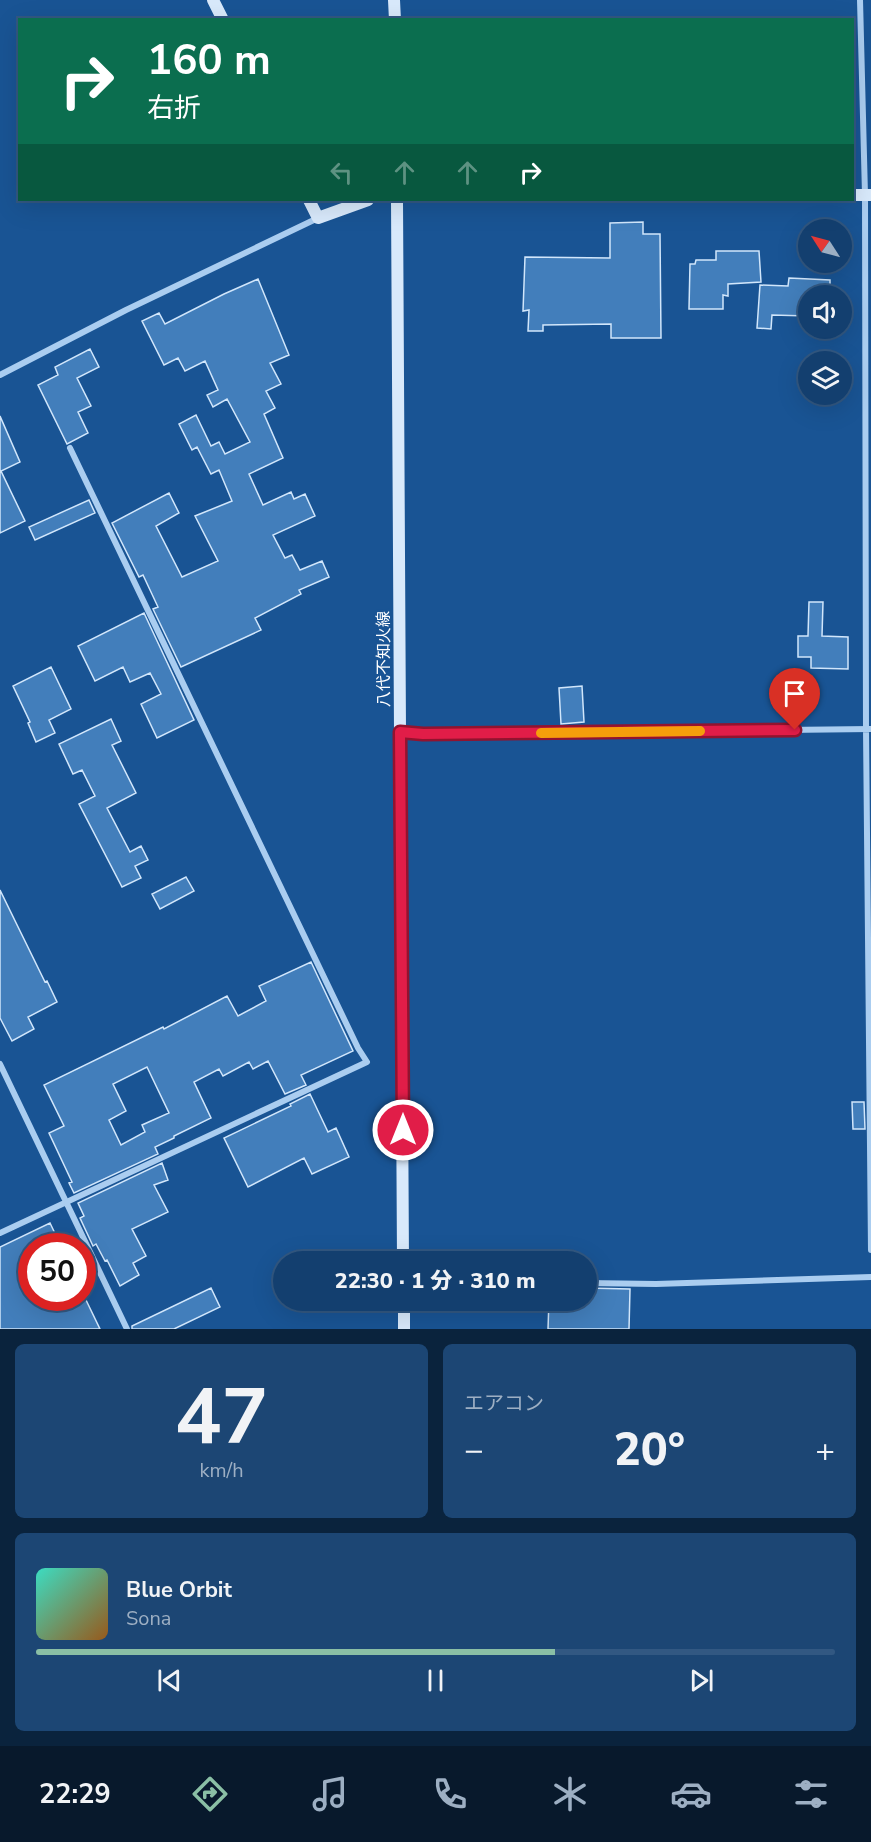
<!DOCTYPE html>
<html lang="ja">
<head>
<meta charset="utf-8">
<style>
  body { margin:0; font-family:"Nunito Sans","Noto Sans JP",sans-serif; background:#1c4674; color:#f1f3f6; height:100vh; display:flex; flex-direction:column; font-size:22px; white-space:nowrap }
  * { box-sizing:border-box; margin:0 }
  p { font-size:20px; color:#9dafc3 }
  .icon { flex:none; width:33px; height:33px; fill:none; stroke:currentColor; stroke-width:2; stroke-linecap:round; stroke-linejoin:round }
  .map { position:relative; height:1329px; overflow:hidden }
  .side { display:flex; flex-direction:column; gap:15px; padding:15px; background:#0a233d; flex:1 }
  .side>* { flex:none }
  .banner { position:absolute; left:18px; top:18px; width:836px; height:183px; border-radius:0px; box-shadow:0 6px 24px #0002,0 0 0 2px #325882; background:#0b6e4f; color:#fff; overflow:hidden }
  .needle { width:39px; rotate:306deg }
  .tools { position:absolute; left:798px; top:219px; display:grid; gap:12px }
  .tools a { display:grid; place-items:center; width:54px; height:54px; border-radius:50%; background:#133f6f; box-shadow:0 6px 24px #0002,0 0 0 2px #325882; font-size:30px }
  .speed { position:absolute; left:18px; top:1233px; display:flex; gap:12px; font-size:30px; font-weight:700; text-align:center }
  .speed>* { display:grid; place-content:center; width:78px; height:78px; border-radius:50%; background:#133f6f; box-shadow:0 6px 24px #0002,0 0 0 2px #325882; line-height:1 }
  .speed .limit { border:9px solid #d22; background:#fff; color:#111 }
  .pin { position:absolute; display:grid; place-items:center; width:51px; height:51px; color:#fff; margin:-62px -26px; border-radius:50% 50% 50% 0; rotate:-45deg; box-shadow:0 0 6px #0007 }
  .pin .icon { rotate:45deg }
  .me { position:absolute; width:66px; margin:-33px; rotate:0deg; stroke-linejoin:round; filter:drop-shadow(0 0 4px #0008) }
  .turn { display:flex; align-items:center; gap:21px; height:126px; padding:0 30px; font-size:27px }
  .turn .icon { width:78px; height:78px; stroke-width:2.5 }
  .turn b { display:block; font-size:42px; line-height:51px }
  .lanes { display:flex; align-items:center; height:57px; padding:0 30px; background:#0003; justify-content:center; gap:30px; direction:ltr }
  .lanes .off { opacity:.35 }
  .big { font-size:45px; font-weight:800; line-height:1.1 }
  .side .card { flex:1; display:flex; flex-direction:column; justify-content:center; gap:9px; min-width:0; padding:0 21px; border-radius:9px; background:#1c4674 }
  .side .dial { align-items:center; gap:0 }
  .dial b { font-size:78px; line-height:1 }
  .song { display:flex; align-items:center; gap:18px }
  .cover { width:72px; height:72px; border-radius:9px; background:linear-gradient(135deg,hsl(170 70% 55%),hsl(30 70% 35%)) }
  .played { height:6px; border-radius:3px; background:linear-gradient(90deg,#8abfa5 65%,#325882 65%) }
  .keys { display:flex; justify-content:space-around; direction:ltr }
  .heat { display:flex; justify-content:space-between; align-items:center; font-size:33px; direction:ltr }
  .side .tiles { flex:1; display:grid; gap:15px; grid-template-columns:1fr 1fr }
  .card:last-child { grid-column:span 2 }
  .trip { position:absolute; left:273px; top:1251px; width:324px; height:60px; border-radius:30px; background:#133f6f; box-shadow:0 6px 24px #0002,0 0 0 2px #325882; font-weight:800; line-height:60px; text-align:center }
  .dock { display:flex; height:96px; justify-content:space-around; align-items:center; background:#08192c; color:#9dafc3 }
  .dock .icon { width:42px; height:42px }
  .dock .current { color:#8abfa5 }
  .dock b { font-size:27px; color:#f1f3f6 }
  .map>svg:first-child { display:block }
</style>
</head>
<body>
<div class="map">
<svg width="871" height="1329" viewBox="0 0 871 1329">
  <rect width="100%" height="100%" fill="#195494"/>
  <path fill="#427ebb" stroke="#d1e6fb" stroke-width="1.5" fill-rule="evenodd" d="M643,222V234H660L661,338H611V324L543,325V331H528L529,310L523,311L525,257L610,258V223Z
    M716,251H759L761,282L728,284V296L723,295V309H689L690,264H695L696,260H716Z
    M789,278L830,280V296H808V316L772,315L771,329L757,328L760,285L788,286Z
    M258,279L289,355L270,363L281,384L266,391L275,408L264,414L283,458L249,474L263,505L291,492L294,499L305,494L315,516L273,535L285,558L292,555L300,570L322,561L329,577L299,590L301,594L255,618L261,630L181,667L153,609L158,607L143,575L139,577L112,523L169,493L179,513L156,526L182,577L218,561L195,516L232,501L219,470L211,474L197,447L192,450L179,424L196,415L211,446L219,442L225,454L250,442L227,399L213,407L207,395L218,390L205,361L185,371L178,358L164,365L142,321L159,313L165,324L224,294Z
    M90,349L99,367L77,378L91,406L78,412L88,433L67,444L38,385L58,375L55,367Z
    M0,416L20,462L1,471L25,521L0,533Z
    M89,500L95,513L35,540L29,527Z
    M809,602H823L822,636L848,637V669L811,668V657H798V636H808Z
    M144,613L194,720L157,738L141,704L161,694L150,673L130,682L123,667L95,681L78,646Z
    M51,667L71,709L49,720L55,733L36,742L28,723L30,722L13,686Z
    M582,686L584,722L561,724L559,688Z
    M111,719L121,741L112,745L136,793L107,808L130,852L141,846L148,860L135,866L141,878L122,887L79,804L95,796L82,770L73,774L59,744Z
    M186,877L194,891L160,909L152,894Z
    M0,890L45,982L47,981L57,1002L28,1017L34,1029L12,1041L0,1018Z
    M311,962L353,1051L301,1075L306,1085L285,1094L268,1061L253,1069L249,1062L223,1076L219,1069L194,1082L211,1118L174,1136V1138L155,1147L158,1154L74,1193L69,1183L72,1182L49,1133L64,1126L44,1085L163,1027L164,1029L227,996L238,1016L266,1001L259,986ZM147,1067L169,1113L142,1125L145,1132L121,1145L109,1120L126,1111L113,1084Z
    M310,1094L328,1132L336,1128L349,1157L312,1174L304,1158L248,1187L224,1138L291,1106L290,1104Z
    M852,1102H864L865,1129H853Z
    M162,1163L168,1180L154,1185L168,1212L132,1229L146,1256L133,1263L139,1275L120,1286L107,1260L105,1261L96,1244L93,1246L80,1218L84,1216L78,1203Z
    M50,1223L61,1246H32V1298H85L100,1329H0V1247Z
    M211,1288L220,1307L174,1329H132V1326Z
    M586,1288L630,1289L629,1329H548L549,1300H586Z"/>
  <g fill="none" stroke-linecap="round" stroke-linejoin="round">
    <path stroke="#aacdf0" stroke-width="6" d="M860,0L865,195L866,729L871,1250
      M0,375L126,310L318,218
      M400,732L423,734L871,729
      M0,1064L127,1329
      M0,1233L367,1062L358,1048L70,448
      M586,1283L656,1284L871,1277"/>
    <path stroke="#d8e9fb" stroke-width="12" d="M213,0L223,20
      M394,0L395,20
      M852,195H871
      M309,200L318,218L368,200
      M397,200L403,1262
      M404,1300V1329"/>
  </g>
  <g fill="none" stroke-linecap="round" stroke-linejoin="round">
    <g stroke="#92132f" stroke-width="15">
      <path id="route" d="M403,1130L400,732L423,734L795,730"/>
    </g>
    <use href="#route" stroke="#e11d48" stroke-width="10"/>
    <path stroke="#f59e0b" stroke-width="10" d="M541,733L700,731"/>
  </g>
  <g text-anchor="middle" stroke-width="5" stroke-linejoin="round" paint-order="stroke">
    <g font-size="16" fill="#fff" stroke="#195494">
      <text transform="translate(383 659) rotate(-90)" y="6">八代不知火線</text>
    </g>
  </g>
</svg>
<div class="tools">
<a><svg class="needle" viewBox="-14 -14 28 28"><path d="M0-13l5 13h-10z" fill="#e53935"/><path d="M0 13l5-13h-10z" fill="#9dafc3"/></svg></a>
<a><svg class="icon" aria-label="sound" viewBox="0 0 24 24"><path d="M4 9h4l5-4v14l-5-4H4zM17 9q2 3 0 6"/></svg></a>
<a><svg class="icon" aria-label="layers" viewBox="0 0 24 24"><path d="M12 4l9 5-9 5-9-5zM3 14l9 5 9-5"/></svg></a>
</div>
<div class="speed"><div class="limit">50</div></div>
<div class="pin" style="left:795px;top:730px;background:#d93025"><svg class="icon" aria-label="arrive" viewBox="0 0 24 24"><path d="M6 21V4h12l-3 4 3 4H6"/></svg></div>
<svg class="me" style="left:403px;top:1130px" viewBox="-20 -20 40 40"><circle r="17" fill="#e11d48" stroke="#fff" stroke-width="3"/><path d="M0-11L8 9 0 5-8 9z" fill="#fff"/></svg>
<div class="trip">22:30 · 1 分 · 310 m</div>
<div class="banner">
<div class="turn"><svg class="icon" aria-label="right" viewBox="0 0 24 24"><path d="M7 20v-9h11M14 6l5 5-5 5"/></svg><div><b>160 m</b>右折</div></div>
<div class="lanes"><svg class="icon off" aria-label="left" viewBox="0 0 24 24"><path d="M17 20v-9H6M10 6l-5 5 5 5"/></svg><svg class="icon off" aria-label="ahead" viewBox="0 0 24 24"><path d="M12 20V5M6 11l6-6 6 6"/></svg><svg class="icon off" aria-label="ahead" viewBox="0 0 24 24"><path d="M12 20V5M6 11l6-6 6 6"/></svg><svg class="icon" aria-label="right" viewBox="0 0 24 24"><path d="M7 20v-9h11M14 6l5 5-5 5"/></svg></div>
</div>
</div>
<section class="side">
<div class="tiles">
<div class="card dial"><b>47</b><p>km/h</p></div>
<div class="card"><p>エアコン</p>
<div class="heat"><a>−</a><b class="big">20°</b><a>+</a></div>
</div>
<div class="card">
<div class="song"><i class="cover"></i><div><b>Blue Orbit</b><p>Sona</p></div></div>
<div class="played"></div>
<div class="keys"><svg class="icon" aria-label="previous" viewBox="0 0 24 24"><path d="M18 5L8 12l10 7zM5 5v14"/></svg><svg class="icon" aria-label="pause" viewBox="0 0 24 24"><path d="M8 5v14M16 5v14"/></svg><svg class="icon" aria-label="next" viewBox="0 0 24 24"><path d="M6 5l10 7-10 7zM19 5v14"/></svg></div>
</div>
</div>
</section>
<nav class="dock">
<b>22:29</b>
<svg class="icon current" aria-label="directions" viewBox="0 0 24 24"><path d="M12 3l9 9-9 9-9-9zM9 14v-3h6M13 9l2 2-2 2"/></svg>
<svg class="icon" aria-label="music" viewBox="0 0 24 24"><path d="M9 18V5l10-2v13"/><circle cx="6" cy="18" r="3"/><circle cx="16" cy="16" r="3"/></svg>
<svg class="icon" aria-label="phone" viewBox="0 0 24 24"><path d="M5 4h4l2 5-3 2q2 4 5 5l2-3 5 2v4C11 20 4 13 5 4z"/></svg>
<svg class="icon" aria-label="climate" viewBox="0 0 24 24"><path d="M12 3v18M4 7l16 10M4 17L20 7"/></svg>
<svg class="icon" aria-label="car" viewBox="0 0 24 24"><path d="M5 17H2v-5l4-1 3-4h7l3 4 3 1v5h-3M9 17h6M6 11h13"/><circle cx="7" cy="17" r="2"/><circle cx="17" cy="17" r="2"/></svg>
<svg class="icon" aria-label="filters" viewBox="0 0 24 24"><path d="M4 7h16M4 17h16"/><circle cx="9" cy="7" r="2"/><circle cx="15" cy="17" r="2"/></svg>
</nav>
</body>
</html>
